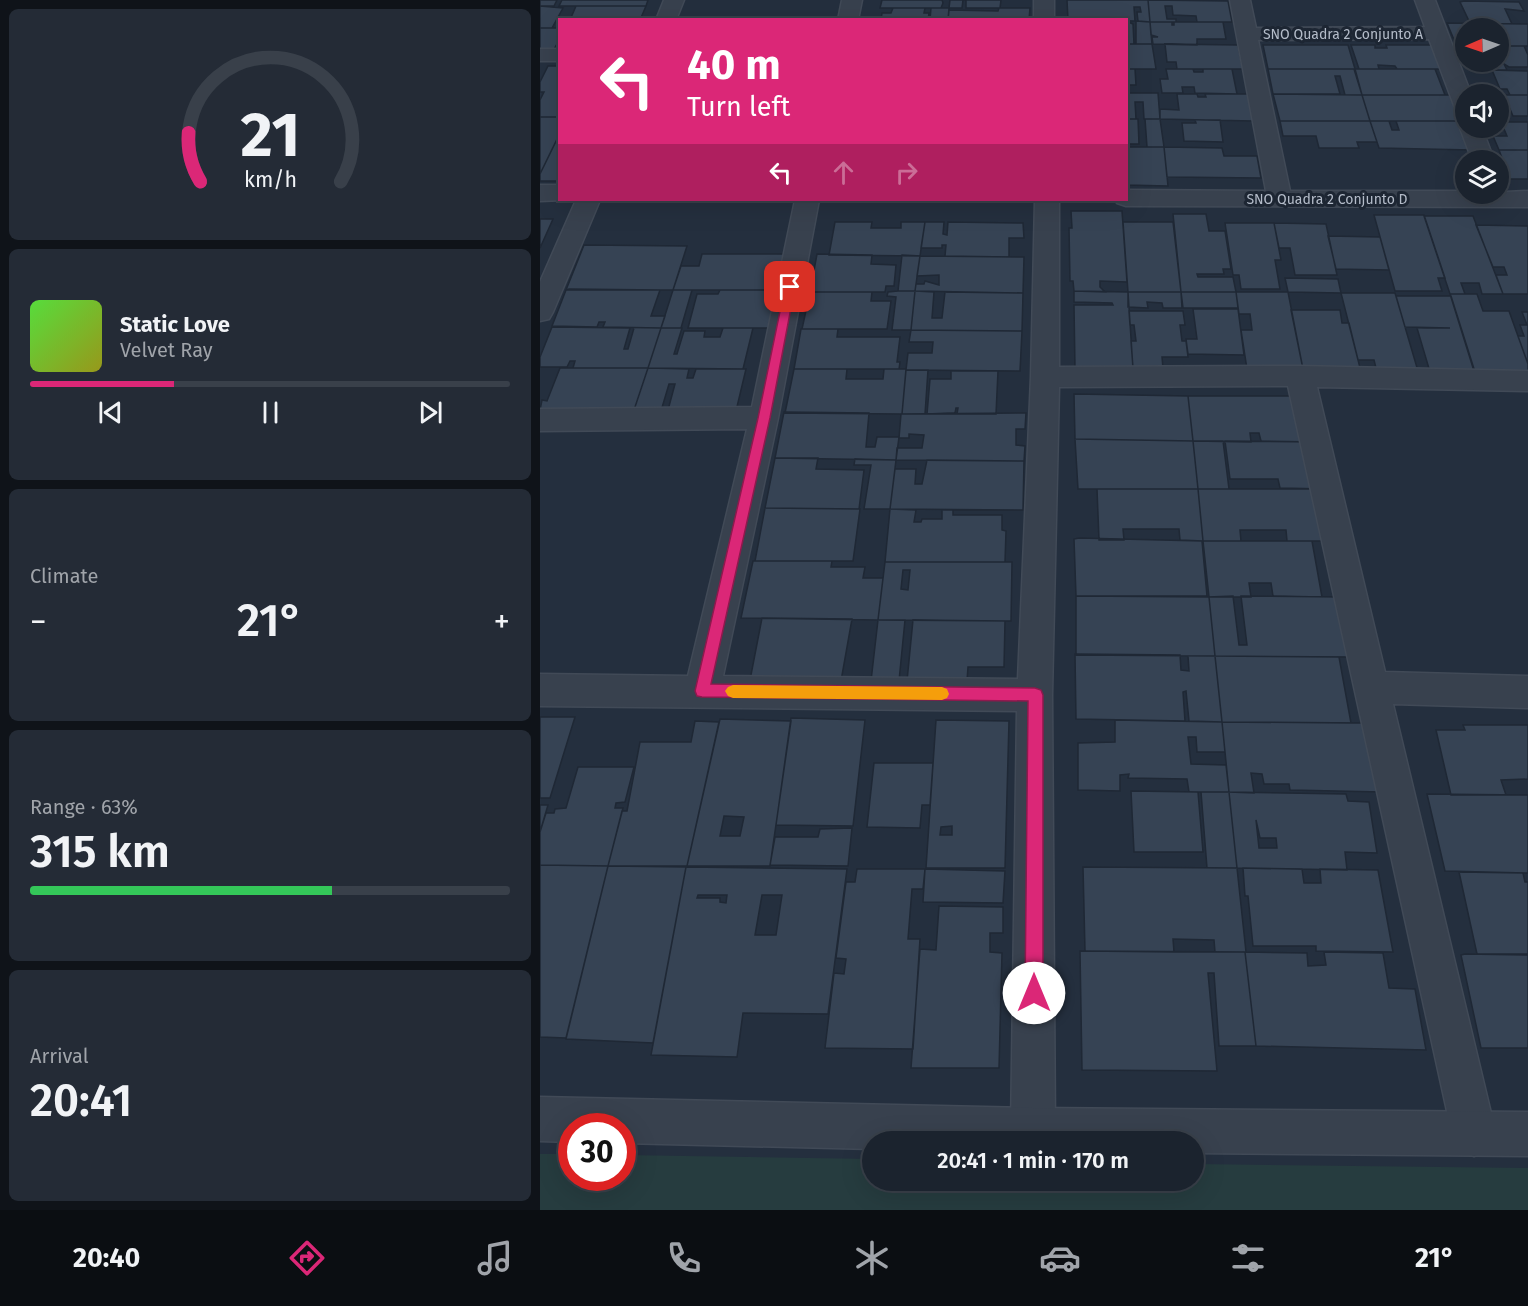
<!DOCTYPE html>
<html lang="en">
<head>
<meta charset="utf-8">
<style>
  body { margin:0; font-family:"Fira Sans",sans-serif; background:#242b36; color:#f1f3f6; height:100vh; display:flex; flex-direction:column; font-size:22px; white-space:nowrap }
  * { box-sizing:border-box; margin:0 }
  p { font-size:20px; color:#a0a4aa }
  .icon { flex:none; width:33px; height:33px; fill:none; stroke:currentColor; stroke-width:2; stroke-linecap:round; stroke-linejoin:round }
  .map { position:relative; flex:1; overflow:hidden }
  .panel { display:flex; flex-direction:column; gap:9px; padding:9px; background:#0f1319; width:540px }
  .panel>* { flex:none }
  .banner { position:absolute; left:18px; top:18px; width:570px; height:183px; border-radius:0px; box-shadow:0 6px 24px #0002,0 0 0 2px #39404a; background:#db2777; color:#fff; overflow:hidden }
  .needle { width:39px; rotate:268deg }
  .tools { position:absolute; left:915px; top:18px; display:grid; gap:12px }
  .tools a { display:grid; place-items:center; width:54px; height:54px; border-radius:50%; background:#1b232e; box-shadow:0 6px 24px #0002,0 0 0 2px #39404a; font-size:30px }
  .speed { position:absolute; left:18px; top:1113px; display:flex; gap:12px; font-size:30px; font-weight:700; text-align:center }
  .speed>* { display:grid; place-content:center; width:78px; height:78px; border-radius:50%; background:#1b232e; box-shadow:0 6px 24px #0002,0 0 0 2px #39404a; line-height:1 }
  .speed .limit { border:9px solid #d22; background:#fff; color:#111 }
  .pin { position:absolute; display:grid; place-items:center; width:51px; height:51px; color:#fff; margin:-26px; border-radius:12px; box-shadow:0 3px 9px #0006 }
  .me { position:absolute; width:66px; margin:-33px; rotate:0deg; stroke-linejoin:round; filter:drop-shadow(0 0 4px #0008) }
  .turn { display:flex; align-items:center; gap:21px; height:126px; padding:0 30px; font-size:27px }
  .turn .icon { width:78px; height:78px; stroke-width:2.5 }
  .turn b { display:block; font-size:42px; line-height:51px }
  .lanes { display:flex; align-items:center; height:57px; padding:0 30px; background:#0003; justify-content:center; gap:30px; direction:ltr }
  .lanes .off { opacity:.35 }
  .big { font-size:45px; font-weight:600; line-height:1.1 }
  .panel .card { flex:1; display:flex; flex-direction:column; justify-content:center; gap:9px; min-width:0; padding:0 21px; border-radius:9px; background:#242b36 }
  .panel .dial { align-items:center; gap:0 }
  .dial svg { height:156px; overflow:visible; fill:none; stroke:#39404a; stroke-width:7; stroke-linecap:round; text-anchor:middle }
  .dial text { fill:#f1f3f6; stroke:none }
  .song { display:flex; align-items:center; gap:18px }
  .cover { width:72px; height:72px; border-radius:9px; background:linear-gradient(135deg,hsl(110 70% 55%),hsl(60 70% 35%)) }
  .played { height:6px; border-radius:3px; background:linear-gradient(90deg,#db2777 30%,#39404a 30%) }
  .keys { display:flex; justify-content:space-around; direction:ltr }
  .heat { display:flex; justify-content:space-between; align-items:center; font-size:33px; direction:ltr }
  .charge { height:9px; border-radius:4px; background:linear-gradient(90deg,#34c759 63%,#39404a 0) }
  .trip { position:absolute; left:322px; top:1131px; width:342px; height:60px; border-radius:30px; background:#1b232e; box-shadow:0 6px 24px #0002,0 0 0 2px #39404a; font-weight:600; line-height:60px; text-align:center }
  .tab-bar { display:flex; height:96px; justify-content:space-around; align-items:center; background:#0b0e12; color:#a0a4aa }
  .tab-bar .icon { width:42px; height:42px }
  .tab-bar .on { color:#db2777 }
  .tab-bar b { font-size:27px; color:#f1f3f6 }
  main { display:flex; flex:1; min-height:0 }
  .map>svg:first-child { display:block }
</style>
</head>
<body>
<main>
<section class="panel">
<div class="card dial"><svg viewBox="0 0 100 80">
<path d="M14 69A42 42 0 1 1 86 69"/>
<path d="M14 69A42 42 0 0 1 8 44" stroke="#db2777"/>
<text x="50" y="56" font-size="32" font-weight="700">21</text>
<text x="50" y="72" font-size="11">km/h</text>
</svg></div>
<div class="card">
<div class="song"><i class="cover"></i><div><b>Static Love</b><p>Velvet Ray</p></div></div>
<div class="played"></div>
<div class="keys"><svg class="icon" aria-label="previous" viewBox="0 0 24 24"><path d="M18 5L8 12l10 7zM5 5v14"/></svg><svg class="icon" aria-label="pause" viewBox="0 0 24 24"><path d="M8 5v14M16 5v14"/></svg><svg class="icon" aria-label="next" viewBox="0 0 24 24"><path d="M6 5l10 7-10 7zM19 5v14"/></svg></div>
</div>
<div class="card"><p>Climate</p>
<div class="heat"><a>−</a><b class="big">21°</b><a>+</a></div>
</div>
<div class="card"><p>Range · 63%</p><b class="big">315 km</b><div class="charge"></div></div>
<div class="card"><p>Arrival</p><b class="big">20:41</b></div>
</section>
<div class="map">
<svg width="988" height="1210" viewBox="0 0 988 1210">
  <rect width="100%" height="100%" fill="#242f3e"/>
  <path fill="#263c3f" d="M0,1154H31L32,1178H82L83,1155L333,1159V1180H654V1164L988,1168V1210H0Z"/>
  <path fill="#364354" stroke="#1f2835" stroke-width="1.5" fill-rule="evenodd" d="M0,0H17L14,6H0Z
    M22,0H108L106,6H19Z
    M342,0H402L403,3L401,8H340Z
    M410,0H461L460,8H426V0H423L422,8H409Z
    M527,0H608L610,22L598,21L597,12H601L600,7H594L595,21L528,20Z
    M608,0L688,1L692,22H657L656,16L633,15L632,6H625L627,19H636V22H610Z
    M924,1L979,2L984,11L965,9L972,24L930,23L920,2Z
    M0,6L23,8L12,28H0Z
    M36,6H106L100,20H30Z
    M353,8H385L384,13H389L388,20H341L342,13H351Z
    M391,8H409L408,20H390Z
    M459,8H490L489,20H408L409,10L458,11Z
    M586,21L593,24L594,44H586Z
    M596,21L610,22L612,44H596Z
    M610,22H632V25H634V22H683L686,39H657V45L613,44L612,37H618L611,35Z
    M907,23L988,24V46H958V28H926V47H917Z
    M0,28H20V39L13,51H0Z
    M586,44H612L616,69H586Z
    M625,44L698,45L703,69H637L636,62H627Z
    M723,45H808L815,69H728Z
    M811,45H835V48H847L846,45H893L902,69H857L855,66L838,65L839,69H819Z
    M958,46H984L988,55V67H969L964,64L967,70H940L936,62H958Z
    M8,66H20V117H0V100L4,92H0V82Z
    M586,69H595L596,85H586Z
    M626,69H653L654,72H663V69H692L697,94L655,93L654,87H642L643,93H622L620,79H628Z
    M728,69H814L822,95H805L800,76H795L800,94H733Z
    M815,69H895L905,95H822Z
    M952,70L988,71V95H970L967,89H960Z
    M586,93H618L620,119H604L603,102H595L596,119H586Z
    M637,94H657L658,97H666L665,94H708L713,121L620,119V109L639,110Z
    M733,94L822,95L830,121H740Z
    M822,95H910L920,121H830Z
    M964,95H988V116H973Z
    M0,117H20V133L0,174Z
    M586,119H598L599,144H586Z
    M605,119H620L624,147H607Z
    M655,120H680L683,142L644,141L642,123H656Z
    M740,121H830L837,142H817L819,148H779L776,136H743Z
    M830,121H849L852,130H859L856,121H920L932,150L839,148Z
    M961,122H988V150H959L953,136H967Z
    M20,133V181H0V174Z
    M586,147H624L628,186L586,185Z
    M624,147L682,148L684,156H717L721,178L627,177Z
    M959,150H988V179H970Z
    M531,211H582L587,282L560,281V287L565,292L534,291L533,281H530L529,228H532Z
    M633,214H666L669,231H685L691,269H683L684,274H657L658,277H693L696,292H641Z
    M834,215H884L905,278H898L902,291H855Z
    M884,216H933L963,294H942L939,283H921L925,294H910Z
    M0,219H13L0,248Z
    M295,222H332L331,228H361V222H385L380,256L289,255Z
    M385,222H404L403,234L407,235L408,222L483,223L484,238H469V257L405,256L406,245H402V248H381Z
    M583,222H633L641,292H588Z
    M685,223H734L741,260H735L740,289H701L699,275H693Z
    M734,223L786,224L797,275H755L750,248H739Z
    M936,225L988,226V294H963L956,275H967L964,267H953Z
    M788,236L840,237L849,270L796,269Z
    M44,245L147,246L133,290H26Z
    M162,254H245L236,290H133L141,266H159Z
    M277,254L332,255L331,264L356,265L354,286H346L345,292H270Z
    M362,255L380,256L375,291H358Z
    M380,256L484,257L483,293L375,291L376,284H384L385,281L399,285V275L377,276Z
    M745,278L798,279L801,293L748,292Z
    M29,289L120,290L111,316H125L121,328L63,327L65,322H59L57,327L12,326L26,290Z
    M133,290H152L141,328H121Z
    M180,290H236L231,328H148L157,294H178Z
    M358,291H375L371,330H352L356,297L347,296L348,292Z
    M375,291L394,292L392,318H402L405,292L483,293L482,331L371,330Z
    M534,291L588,292L593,369H535L534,305H573L572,303L534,302Z
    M270,292H332L331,301H351L347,329H262Z
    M588,292H641L643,308H623L622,303L607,302L608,308L588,307Z
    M641,292H696L698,308H642Z
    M696,292H748L763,369H707L701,330H712L710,314H699Z
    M801,293H855L878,371L837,372L834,360H818Z
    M910,294H937L943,311H969L988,364V371H934Z
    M856,296H911L935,372H890L877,328H910L865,327Z
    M653,309H698L704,355L648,354L646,339H657Z
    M751,310H800L802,323H809L821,372L763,369Z
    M589,311H643L645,325H640L642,341H646L648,357H622L623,368H593L591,341H596L594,325H590Z
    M982,312H988V364L978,336H984L980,325H987Z
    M12,327L90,328L84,349H88L94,328H121L108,368H33L35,361H30L27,367H0V357Z
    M121,328H142L134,354H137L144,331H165L164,337H180L183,328H213L203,369L108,368Z
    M261,329H298L297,337H360L357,362H360L359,369H254Z
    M371,330L482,331L480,371L366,370L368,353H392L393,342H369Z
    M20,368H108L94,410H0L2,400L7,401Z
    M108,368L149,369L147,378H153L156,369H206L196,411L128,410L135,384H129L121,411L94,410Z
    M254,369H307L306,379H343L344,369H366L362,414L245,413Z
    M366,370H388L385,414H362Z
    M411,371H458L456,414H417L418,408H416L415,413L387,414L390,379H411Z
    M534,394L648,396L653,441L535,439Z
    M648,396H770L779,442L721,441L719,433H710L711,442L653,441Z
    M244,412L329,413L326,447H335L337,437H359L356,460L235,458Z
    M486,413L485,429H476V445L485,446L484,461L356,460L357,448H382L384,435L369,434V438H359L361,414Z
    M535,439L653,441L658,489H538Z
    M653,441H683L689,489H658Z
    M685,441L777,442L786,489L740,488L738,479H690Z
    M235,458H278L276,469L324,470L319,509L225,508Z
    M315,459L356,460L350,509H324L331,465H314Z
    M387,460L484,461L483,510L350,509L355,469H376L375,484H382Z
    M557,489H658L663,541L640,540L639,529H583L584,540H559Z
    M658,489H785L795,541H747L746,530H700L701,541H663Z
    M225,508L320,509L313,561H215Z
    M350,509L376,510L374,522H381L382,519H402V510H413V515H462V530L466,531L465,562H345Z
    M539,538L662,541L667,596H536L534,539Z
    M663,541H772L782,597L733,596L731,583H709L711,597H669Z
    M213,561H292L291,567H325L323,578H343L338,620L201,618Z
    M345,562H472L471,621L338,620ZM363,570H370L368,590L361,589Z
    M536,596L669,597L675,656L536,655Z
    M693,596L699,645H707L701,596L803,597L817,657L675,656L669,597Z
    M222,618L312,619L301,681L210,680Z
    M338,620H365L359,681H331Z
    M373,620L465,621L464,667H428L427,681H367Z
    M535,654L640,655L641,670L649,671L648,656H675L682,722L649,721L646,691L643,692L645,721L536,719Z
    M675,656L799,657L811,723L682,722Z
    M0,717H35L10,798H0Z
    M251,718L325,720L313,826L236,825Z
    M180,719L251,721L230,866H147ZM184,816L204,817L200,836H180Z
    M396,720L469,721L465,868H386ZM412,826V835H400L401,827Z
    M575,720L682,722L685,752H657L656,737H648L651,764L686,765L689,792H649L647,779L588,778L589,774L580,775V791L538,790V743L575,742Z
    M155,721L179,722L147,866H68L82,811H87L100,742H151Z
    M682,722L825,723L842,792L750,790L749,784H724L722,774L711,773L714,793L689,792Z
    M923,725H988V779L961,780L966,795H911L896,730H925Z
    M334,763H393L390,805H382L380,828L327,827Z
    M38,767H94L85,802L76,803L75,808H83L68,866L0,865V832L6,813H14L15,809L26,808Z
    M591,791L658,792L663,852H594Z
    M661,792H689L697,868H667Z
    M689,792L806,794L808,801L829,802L837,853L805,852L807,870L697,868ZM716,820L720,838H736L737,848H719Z
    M887,794L988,795V873L905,871Z
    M0,805H8L0,832Z
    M312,828L308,866L230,865L235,837H278L280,829Z
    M0,865L68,866L26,1038L0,1037Z
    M68,866L146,867L113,1043L26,1039Z
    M146,867L307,869L288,1014L203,1013L197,1057L111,1055ZM158,895H187L186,903L180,902V898H157ZM222,895H242L236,935H215Z
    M543,867L697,868L706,952H675L674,940L633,939L634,952L545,951Z
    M703,868L762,869L764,883H781L780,869L838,870L853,952L776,951V946H713L708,896H705Z
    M317,869H385L383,889H372L368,939H380L373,1049L285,1048L294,973L304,974L306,959L296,958L306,882H315Z
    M385,869L465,871L463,903L383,902Z
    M919,872L983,873L985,882H988V954H937Z
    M399,906L463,907V933H450V952L462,953L459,1068H371L380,949L396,950Z
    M540,951L705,952L716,1046H679L674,973H668L677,1071L542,1070Z
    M705,952L767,953L768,966L786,965L784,952L843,953L849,988L875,989L886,1050L716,1046Z
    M925,954L988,955V1048H941L921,955Z"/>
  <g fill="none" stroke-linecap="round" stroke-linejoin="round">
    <g stroke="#414a57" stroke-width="3">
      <path id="minor" d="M124,0H144L136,20H116Z
        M302,0H322L318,20H298Z
        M494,0H514V20H494Z
        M690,0H710L716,28L885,27L875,0H895L931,94H926V118L918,116L889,39L718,40L750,191H926V194L988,191V207L586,206L577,203L575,200H586V190L726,191Z
        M0,49H20V61H0Z
        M923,123H926V128H942L954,160H932L920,128Z
        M0,185H20V200H24L0,201Z
        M36,200H60L13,312L9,319L0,321V282Z
        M255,200H279L238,418L183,676L478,679L491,377L495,200H519V367L760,366L988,371V391L777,387L845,672L988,676V708L853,704L956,1134L950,1150L934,1156L918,1150L912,1134L748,386L519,387L512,695L515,1130L510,1142H476L471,1130L477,711L0,706V674L148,676L207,429L0,431V409L212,407Z"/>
    </g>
    <g stroke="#414a57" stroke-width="3">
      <path id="tertiary" d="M0,1097L493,1108L988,1112V1156L654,1153V1142H333V1149L82,1143V1126H32V1142L0,1141Z"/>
    </g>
    <use href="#minor" fill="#38414e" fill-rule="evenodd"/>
    <use href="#tertiary" fill="#38414e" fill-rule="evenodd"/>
  </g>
  <path fill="#db2777" stroke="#8e194d" stroke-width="1.5" d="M250,283L255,287L230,418L171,684L495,688L501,690L503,695V993L500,999L494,1001L488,999L485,993L488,701L162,697L157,696L155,691L218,418L245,287Z"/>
  <path fill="#f59e0b" d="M193,685L402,687L407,689L409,694L407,698L402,700L193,698L188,696L185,691L188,687Z"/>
  <g text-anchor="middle" stroke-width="6" stroke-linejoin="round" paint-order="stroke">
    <g font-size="14" fill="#b4bcc9" stroke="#1d2633">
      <text x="803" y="39">SNO Quadra 2 Conjunto A</text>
      <text x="787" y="204">SNO Quadra 2 Conjunto D</text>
    </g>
  </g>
</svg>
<div class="tools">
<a><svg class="needle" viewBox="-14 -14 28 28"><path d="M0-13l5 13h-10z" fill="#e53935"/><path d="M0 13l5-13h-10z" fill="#a0a4aa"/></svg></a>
<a><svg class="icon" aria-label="sound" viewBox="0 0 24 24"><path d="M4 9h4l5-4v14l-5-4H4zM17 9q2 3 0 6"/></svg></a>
<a><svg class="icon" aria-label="layers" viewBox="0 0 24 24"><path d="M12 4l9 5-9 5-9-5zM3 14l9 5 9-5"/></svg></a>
</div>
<div class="speed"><div class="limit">30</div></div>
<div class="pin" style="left:250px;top:287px;background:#d93025"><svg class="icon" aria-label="arrive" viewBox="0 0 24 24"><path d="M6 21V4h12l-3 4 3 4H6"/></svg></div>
<svg class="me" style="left:494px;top:993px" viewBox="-20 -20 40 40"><circle r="19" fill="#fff"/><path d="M0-13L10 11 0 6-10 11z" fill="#db2777"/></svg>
<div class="trip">20:41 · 1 min · 170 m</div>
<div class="banner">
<div class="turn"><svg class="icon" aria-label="left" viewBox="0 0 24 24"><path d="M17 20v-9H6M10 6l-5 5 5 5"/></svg><div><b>40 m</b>Turn left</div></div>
<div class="lanes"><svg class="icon" aria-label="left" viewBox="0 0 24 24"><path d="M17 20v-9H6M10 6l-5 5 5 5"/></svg><svg class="icon off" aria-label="ahead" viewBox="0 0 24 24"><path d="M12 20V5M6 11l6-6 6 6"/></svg><svg class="icon off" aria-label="right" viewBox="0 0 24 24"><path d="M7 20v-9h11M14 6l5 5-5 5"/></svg></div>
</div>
</div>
</main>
<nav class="tab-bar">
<b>20:40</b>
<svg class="icon on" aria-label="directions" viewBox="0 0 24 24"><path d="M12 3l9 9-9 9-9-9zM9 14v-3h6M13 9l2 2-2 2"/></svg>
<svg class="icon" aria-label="music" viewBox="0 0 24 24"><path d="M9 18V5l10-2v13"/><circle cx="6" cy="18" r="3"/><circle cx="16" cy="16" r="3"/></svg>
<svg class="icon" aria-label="phone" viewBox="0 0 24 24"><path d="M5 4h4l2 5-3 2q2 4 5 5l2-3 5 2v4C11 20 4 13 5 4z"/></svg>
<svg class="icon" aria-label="climate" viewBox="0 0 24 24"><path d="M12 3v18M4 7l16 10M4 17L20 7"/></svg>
<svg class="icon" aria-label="car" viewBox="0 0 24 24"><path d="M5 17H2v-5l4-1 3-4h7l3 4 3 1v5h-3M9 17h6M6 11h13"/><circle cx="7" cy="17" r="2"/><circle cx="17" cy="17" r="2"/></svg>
<svg class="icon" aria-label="filters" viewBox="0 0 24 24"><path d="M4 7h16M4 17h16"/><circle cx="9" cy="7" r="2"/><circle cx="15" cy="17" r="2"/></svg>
<b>21°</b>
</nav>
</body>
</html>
